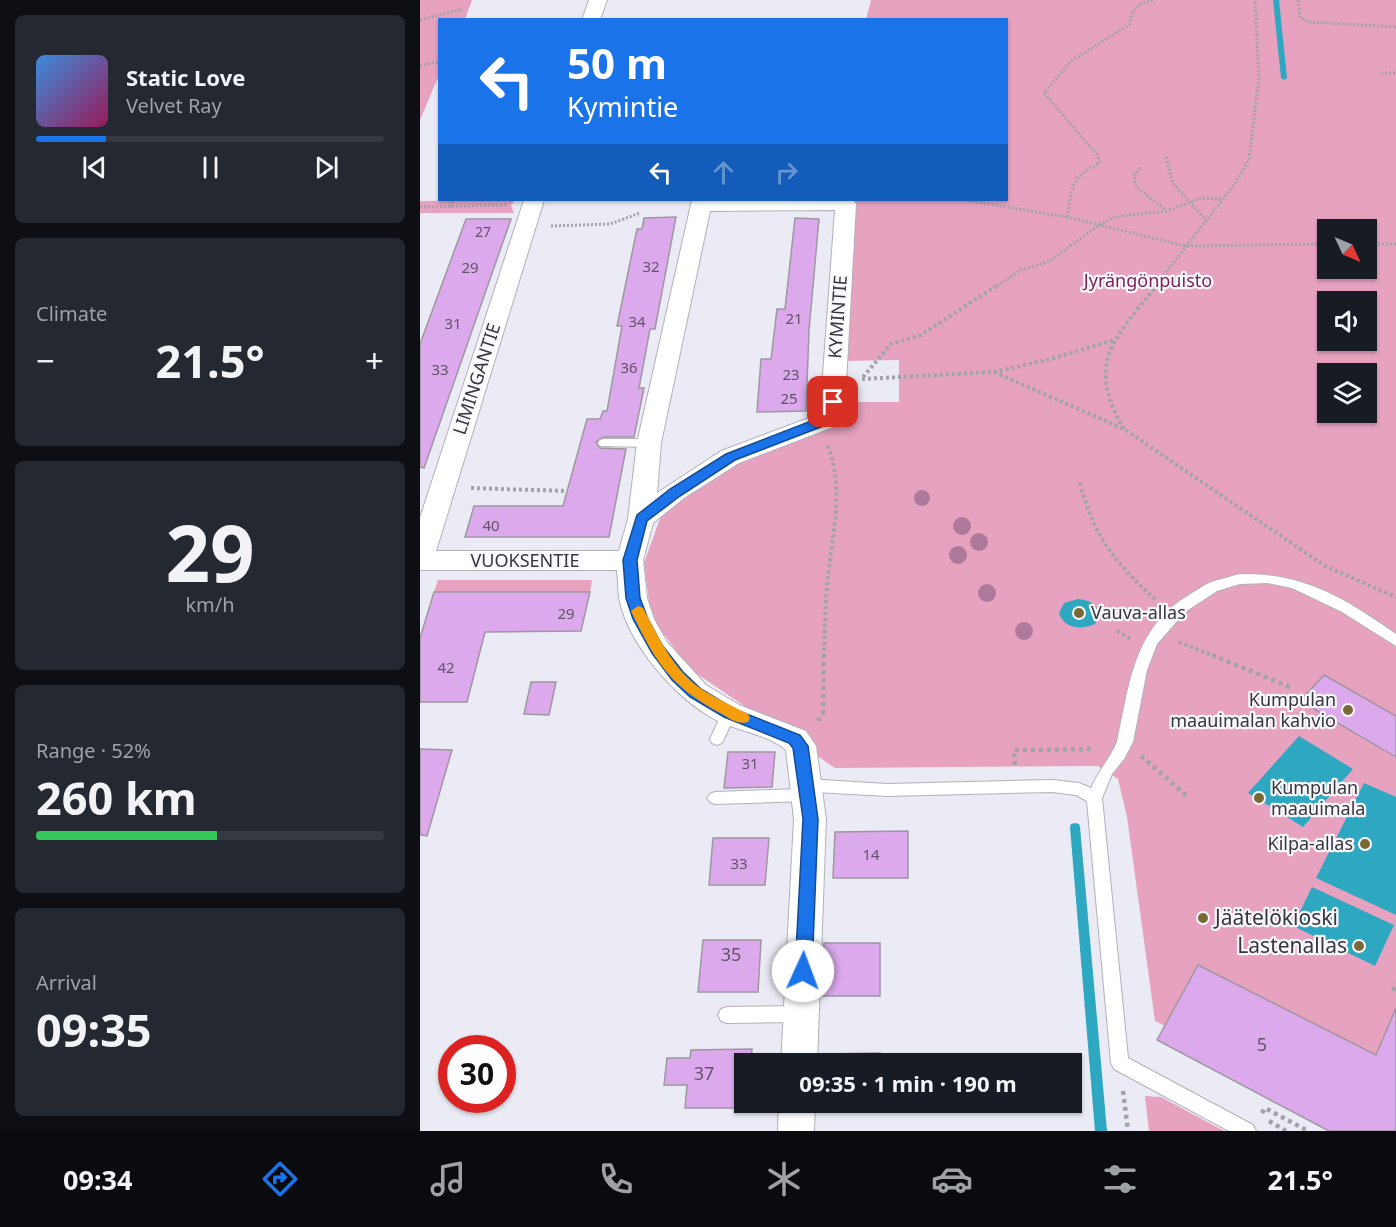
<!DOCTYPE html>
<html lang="en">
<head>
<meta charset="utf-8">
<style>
  body { margin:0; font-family:"Noto Sans",sans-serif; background:#242831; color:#f1f3f6; height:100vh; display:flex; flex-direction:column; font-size:22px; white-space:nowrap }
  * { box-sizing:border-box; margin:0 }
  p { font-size:20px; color:#9ea1a6 }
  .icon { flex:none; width:33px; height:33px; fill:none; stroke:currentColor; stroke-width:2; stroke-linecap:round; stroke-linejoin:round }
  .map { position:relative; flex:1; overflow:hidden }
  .details { display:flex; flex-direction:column; gap:15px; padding:15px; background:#0d0f14; width:420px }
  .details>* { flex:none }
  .top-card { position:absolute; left:18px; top:18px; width:570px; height:183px; border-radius:0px; box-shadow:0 2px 4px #0004; background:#1a73e8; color:#fff; overflow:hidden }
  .needle { width:39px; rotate:134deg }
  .controls { position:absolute; left:897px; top:219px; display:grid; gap:12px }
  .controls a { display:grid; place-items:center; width:60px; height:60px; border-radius:0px; background:#171b24; box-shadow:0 2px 4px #0004; font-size:30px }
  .speed { position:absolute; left:18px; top:1035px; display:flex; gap:12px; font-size:30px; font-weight:700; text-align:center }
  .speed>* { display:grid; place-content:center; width:78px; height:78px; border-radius:50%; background:#171b24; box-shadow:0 2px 4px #0004; line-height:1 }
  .speed .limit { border:9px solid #d22; background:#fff; color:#111 }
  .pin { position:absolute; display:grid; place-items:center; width:51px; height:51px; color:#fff; margin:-26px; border-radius:12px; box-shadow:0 3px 9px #0006 }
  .me { position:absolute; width:66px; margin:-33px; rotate:2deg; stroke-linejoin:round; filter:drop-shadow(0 0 4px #0008) }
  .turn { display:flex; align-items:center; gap:21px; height:126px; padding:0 30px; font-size:27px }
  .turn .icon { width:78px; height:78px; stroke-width:2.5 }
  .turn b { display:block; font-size:42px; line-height:51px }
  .lanes { display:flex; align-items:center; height:57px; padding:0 30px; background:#0003; justify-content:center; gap:30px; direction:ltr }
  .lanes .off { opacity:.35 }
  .big { font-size:45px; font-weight:700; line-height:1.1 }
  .details .card { flex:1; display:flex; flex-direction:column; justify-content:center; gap:9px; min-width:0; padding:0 21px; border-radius:9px; background:#242831 }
  .details .dial { align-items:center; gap:0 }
  .dial b { font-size:78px; line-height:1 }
  .song { display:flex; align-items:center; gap:18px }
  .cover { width:72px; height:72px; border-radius:9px; background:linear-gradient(135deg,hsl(210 70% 55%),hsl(330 70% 35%)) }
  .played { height:6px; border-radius:3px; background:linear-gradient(90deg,#1a73e8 20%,#363941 20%) }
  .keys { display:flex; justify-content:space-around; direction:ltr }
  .heat { display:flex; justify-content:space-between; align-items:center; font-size:33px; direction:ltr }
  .charge { height:9px; border-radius:4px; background:linear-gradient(90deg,#34c759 52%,#363941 0) }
  .trip { position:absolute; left:314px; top:1053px; width:348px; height:60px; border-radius:0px; background:#171b24; box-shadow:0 2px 4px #0004; font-weight:700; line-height:60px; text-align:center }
  .menu { display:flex; height:96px; justify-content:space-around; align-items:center; background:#090b0e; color:#9ea1a6 }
  .menu .icon { width:42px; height:42px }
  .menu .current { color:#1a73e8 }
  .menu b { font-size:27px; color:#f1f3f6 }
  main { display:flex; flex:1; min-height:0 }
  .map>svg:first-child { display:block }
</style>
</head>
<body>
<main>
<section class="details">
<div class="card">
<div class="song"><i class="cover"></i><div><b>Static Love</b><p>Velvet Ray</p></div></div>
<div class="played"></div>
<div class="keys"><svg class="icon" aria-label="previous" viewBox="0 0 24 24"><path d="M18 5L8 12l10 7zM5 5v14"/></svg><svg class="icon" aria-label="pause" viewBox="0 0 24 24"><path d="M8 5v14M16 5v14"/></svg><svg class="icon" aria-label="next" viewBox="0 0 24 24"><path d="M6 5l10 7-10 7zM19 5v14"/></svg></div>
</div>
<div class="card"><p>Climate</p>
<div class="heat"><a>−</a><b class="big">21.5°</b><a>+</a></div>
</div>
<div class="card dial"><b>29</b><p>km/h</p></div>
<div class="card"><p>Range · 52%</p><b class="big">260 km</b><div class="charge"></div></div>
<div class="card"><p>Arrival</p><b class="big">09:35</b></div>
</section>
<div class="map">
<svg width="976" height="1131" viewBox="0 0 976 1131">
  <rect width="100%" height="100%" fill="#eaebf5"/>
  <path fill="#e7a2c0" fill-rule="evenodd" d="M0,0H52L45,19L20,20L19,75L0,120Z
    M451,0H976V1131L737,1040L745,1026L735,1021L707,817L698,779L678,766L415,768L270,669L231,617L224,563L242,513L254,500L421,402H479V360L423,361L433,204L428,200H586V20L446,19ZM908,230H946V268H908ZM908,302H946V340H908ZM908,374H946V412H908Z
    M95,200L91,205L94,213H0V201Z
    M18,580H172L170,592H14Z
    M725,1096L741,1097L804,1131H729Z"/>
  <path fill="#2ea7c1" d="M658,599C669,600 676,603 680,614L675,624C661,630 644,629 639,613L644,603Z
    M879,736L933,769L883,827L828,793Z
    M944,783L976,797V915L896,878Z
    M892,887L974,925L955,966L873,926Z"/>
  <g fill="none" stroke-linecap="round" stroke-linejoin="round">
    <path fill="#2ea7c1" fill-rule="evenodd" d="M853,0H859L867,78L864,80L861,78Z
      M655,823L659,824L660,827L687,1131H675L650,827L651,824Z"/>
  </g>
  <path fill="#dca9ed" stroke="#9d979f" stroke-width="1.5" d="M256,217L235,329H230L219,388H224L214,437H183L176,442L180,448L206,449L189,537H45L54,506H143L167,419H180L183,411H187L202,326H197L217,229H222L224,218Z
    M375,218L399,219L389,330L386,411L337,412L341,359H351L357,309H365Z
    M46,219H91L4,468L0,467V344Z
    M14,592H170L161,631L65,632L47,702H0V638Z
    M904,675L976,716V757L880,701Z
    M111,682H136L129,715L104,714Z
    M0,749L32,750L7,836L0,835Z
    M308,752H355L352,787L304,788Z
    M488,831V878H413L415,832Z
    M293,838H349L345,885H289Z
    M283,940H341L338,992H278Z
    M404,943H460V996H402Z
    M778,965L956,1055L976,1008V1131H909L737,1040Z
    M332,1049L331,1064H324V1102H328V1108H265L267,1085H244L247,1058H270L271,1050Z
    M460,1053V1064H399L400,1054Z
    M397,1102H459V1112H397Z"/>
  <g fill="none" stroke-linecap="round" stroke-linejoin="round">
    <g stroke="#b0b1ba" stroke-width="2">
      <path id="lane" d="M184,439H229L235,443L229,447L180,446L178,443L180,440Z
        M820,574C885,573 924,598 976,634V646L922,612L872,588L847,583L820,584L797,591L765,612L737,644L727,670L713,742L704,759L692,774L682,798L708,1058L833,1125L836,1131H809L694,1069L691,1063L667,801L656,795L632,792L467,796L394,792L396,795L393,799L388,801L295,804L290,802L287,798L290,794L295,792L381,789L379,785L382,781L387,779L467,784L632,780L659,783L671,788C679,770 690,758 697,742C710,683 713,629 769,595C776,591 782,586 789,583C799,579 810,577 820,574Z
        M309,707L314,709L316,713L304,739L302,743L297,745L292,743L290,739L302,713L304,709Z
        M380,1006L386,1008L389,1014L386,1020L380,1022L307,1023L301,1021L298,1015L301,1009L307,1007Z"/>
    </g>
    <g stroke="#b0b1ba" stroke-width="2">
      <path id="street" d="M169,0H187L180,20H162Z
        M104,200H124L16,551H199L208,519L217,443L272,200H433L436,204L425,402L413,427L319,463L264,498L233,523L223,560L227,598L234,619L247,642L286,685L319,705L386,731L396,746L406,819L397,1064H361L374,819L366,750C349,735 319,731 298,721C257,700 207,644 199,597C198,588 198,579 197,570H0V518ZM415,210L401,402L394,416L301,451L237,493L241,443L290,211Z
        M359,1102H395L394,1131H358Z"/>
    </g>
    <path stroke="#a2a3aa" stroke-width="3" stroke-dasharray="2 2" stroke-linecap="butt" d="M878,0L880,17L888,22L976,27
      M0,20L43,9
      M0,65L20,62
      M961,73H976
      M746,157L753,184L786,220
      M721,168L714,175L716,187L746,210
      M544,200L647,217L765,246L908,244
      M0,207L86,205
      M30,207L33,200
      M647,217C652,187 650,177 680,163L678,156L624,93L651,61L710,24C711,8 719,3 734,0
      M131,226L190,224L220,213
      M946,244H976
      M574,288L601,270L630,261L679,225L695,217L747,211L781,198L802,199
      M734,288L816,182L829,160L839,78L835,0"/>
    <path stroke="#a2a3aa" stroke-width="4" stroke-dasharray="3 3" stroke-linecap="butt" d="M574,372L704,429L905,566L976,597
      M443,377L471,344L501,335L576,286
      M442,379L574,372L631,359L694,340
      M704,429C665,362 694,340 736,286
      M660,483C674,537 695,563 736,600
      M51,488L146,491
      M697,631L711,639
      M759,642L796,657
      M404,657C405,627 405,598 409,568C414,525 424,486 407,444"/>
    <path stroke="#a2a3aa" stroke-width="4.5" stroke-dasharray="4 4" stroke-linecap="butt" d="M792,655L870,687
      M398,721L403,713L404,655
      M721,756L768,797
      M595,765L594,750L674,749
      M973,991L976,983
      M703,1091L708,1131
      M842,1113L845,1108L888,1131
      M849,1121L866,1131"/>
    <use href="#lane" fill="#fff" fill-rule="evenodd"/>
    <use href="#street" fill="#fff" fill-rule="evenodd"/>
  </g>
  <g fill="#ae7a9b">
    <circle cx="502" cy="498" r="8"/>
    <circle cx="542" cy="526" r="9"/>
    <circle cx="559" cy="542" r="9"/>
    <circle cx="538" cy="555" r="9"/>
    <circle cx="567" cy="593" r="9"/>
    <circle cx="604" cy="631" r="9"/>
  </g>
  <path fill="#1a73e8" stroke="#114b97" stroke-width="1.5" d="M413,398L419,402L409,424L315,460L260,496L227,521L217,560L220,598L228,619L242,645L263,672L281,689L314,709L380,735L388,746L398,819L392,971L389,976L383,979L377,976L375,971L383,819L373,748L369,743L304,717L270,697L252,680L232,653L213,619L206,598L203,560L217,515L250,489L306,454L399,418L408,399Z"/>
  <path fill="#f59e0b" d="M218,606L223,608C239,637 253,671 283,690C297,699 313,706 328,714L330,718L328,722C318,725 310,719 302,714C249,685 237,664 211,611Z"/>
  <g fill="#786836" stroke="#f8f8fe" stroke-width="2">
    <circle cx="659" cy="613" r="6"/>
    <circle cx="928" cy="710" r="6"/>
    <circle cx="839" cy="798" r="6"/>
    <circle cx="945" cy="844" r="6"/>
    <circle cx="783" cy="918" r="6"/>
    <circle cx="939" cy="946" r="6"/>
  </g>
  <g text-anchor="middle" stroke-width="4.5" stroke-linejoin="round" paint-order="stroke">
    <g font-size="14" fill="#605467">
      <text x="63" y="237">27</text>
    </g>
    <g font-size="15" fill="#605467">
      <text x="231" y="272">32</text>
      <text x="50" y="273">29</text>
      <text x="374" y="324">21</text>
      <text x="217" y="327">34</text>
      <text x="33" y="329">31</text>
      <text x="209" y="373">36</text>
      <text x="20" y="375">33</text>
      <text x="371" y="380">23</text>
      <text x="369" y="404">25</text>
      <text x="71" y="531">40</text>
      <text x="146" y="619">29</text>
      <text x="26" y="673">42</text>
      <text x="330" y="769">31</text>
      <text x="451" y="860">14</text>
      <text x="319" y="869">33</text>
    </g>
    <g font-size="18" fill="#7c1e52" stroke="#f8f8fe">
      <text x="728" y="287">Jyrängönpuisto</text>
    </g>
    <g font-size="18" fill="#36373a" stroke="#f8f8fe">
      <text transform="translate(418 317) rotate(-86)" y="6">KYMINTIE</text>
      <text transform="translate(57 379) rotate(-72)" y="6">LIMINGANTIE</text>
      <text x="105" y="567">VUOKSENTIE</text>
    </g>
    <g font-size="18" fill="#36373a" stroke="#f8f8fe" text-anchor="start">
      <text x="671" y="619">Vauva-allas</text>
      <text x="916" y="706" text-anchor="end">Kumpulan<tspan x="916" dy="21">maauimalan kahvio</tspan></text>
      <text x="851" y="794">Kumpulan<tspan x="851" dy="21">maauimala</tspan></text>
      <text x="933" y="850" text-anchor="end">Kilpa-allas</text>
    </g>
    <g font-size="18" fill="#605467">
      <text x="311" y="961">35</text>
      <text x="842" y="1051">5</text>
      <text x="284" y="1080">37</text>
    </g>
    <g font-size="21" fill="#36373a" stroke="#f8f8fe" text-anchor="start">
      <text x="795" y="925">Jäätelökioski</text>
      <text x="927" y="953" text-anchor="end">Lastenallas</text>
    </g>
  </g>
</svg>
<div class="controls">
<a><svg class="needle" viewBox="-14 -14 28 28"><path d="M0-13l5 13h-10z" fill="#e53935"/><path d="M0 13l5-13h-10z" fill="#9ea1a6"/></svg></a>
<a><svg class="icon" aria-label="sound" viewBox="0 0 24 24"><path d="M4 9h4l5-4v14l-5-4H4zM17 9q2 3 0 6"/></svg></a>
<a><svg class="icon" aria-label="layers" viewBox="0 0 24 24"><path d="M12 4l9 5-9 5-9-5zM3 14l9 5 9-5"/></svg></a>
</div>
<div class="speed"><div class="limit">30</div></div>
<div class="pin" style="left:413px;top:402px;background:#d93025"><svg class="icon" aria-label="arrive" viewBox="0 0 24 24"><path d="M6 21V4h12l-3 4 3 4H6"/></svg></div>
<svg class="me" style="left:383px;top:971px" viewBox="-20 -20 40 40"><circle r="19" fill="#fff"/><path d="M0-13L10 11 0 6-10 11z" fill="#1a73e8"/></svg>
<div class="trip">09:35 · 1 min · 190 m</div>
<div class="top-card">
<div class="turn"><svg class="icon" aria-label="left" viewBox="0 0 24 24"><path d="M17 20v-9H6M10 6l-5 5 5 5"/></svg><div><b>50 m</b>Kymintie</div></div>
<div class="lanes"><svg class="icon" aria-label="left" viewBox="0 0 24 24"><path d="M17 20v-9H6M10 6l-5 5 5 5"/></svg><svg class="icon off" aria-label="ahead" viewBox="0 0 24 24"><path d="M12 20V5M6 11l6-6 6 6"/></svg><svg class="icon off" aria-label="right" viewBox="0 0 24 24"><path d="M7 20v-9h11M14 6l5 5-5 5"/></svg></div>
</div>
</div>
</main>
<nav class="menu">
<b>09:34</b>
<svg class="icon current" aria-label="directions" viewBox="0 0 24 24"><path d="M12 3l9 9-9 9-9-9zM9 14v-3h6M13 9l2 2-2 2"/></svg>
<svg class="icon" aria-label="music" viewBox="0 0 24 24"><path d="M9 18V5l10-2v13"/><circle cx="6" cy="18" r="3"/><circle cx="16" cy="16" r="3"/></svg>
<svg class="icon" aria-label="phone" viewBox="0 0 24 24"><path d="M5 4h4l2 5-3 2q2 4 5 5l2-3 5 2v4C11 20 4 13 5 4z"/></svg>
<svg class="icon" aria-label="climate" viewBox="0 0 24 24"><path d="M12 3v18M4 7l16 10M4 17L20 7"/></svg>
<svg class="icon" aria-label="car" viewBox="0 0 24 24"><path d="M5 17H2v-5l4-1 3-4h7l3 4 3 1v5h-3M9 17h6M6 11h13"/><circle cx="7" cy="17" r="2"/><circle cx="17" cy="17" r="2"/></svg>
<svg class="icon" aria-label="filters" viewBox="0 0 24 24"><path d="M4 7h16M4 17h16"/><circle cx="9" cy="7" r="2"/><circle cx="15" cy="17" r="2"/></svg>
<b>21.5°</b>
</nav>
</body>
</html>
